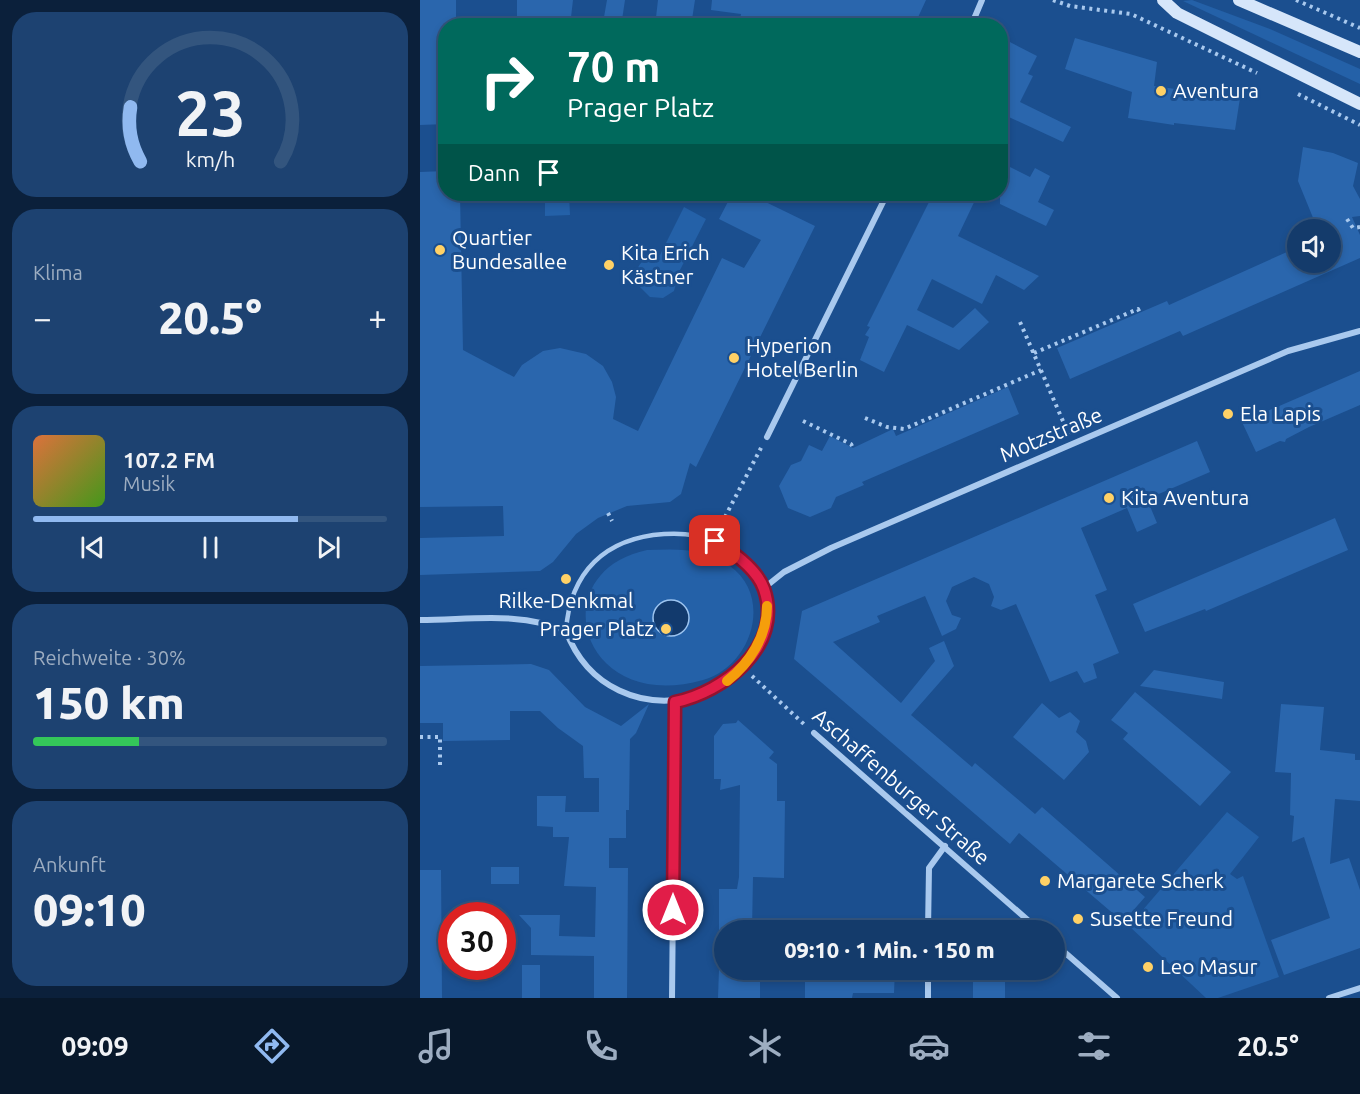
<!DOCTYPE html>
<html lang="de">
<head>
<meta charset="utf-8">
<style>
  body { margin:0; font-family:Ubuntu,sans-serif; background:#1d4271; color:#f1f3f6; height:100vh; display:flex; flex-direction:column; font-size:22px; white-space:nowrap }
  * { box-sizing:border-box; margin:0 }
  p { font-size:20px; color:#9dadc1 }
  .icon { flex:none; width:33px; height:33px; fill:none; stroke:currentColor; stroke-width:2; stroke-linecap:round; stroke-linejoin:round }
  .map { position:relative; flex:1; overflow:hidden }
  .details { display:flex; flex-direction:column; gap:12px; padding:12px; background:#0b203b; width:420px }
  .details>* { flex:none }
  .banner { position:absolute; left:18px; top:18px; width:570px; height:183px; border-radius:24px; box-shadow:0 3px 9px #0003,0 0 0 2px #33557e; background:#00695c; color:#fff; overflow:hidden }
  .controls { position:absolute; left:867px; top:219px; display:grid; gap:12px }
  .controls a { display:grid; place-items:center; width:54px; height:54px; border-radius:50%; background:#143b6b; box-shadow:0 3px 9px #0003,0 0 0 2px #33557e; font-size:30px }
  .speed { position:absolute; left:18px; top:902px; display:flex; gap:12px; font-size:30px; font-weight:700; text-align:center }
  .speed>* { display:grid; place-content:center; width:78px; height:78px; border-radius:50%; background:#143b6b; box-shadow:0 3px 9px #0003,0 0 0 2px #33557e; line-height:1 }
  .speed .limit { border:9px solid #d22; background:#fff; color:#111 }
  .pin { position:absolute; display:grid; place-items:center; width:51px; height:51px; color:#fff; margin:-26px; border-radius:12px; box-shadow:0 3px 9px #0006 }
  .me { position:absolute; width:66px; margin:-33px; rotate:0deg; stroke-linejoin:round; filter:drop-shadow(0 0 4px #0008) }
  .turn { display:flex; align-items:center; gap:21px; height:126px; padding:0 30px; font-size:27px }
  .turn .icon { width:78px; height:78px; stroke-width:2.5 }
  .turn b { display:block; font-size:42px; line-height:51px }
  .then { display:flex; align-items:center; height:57px; padding:0 30px; background:#0003; gap:12px; font-size:22px }
  .big { font-size:45px; font-weight:800; line-height:1.1 }
  .details .widget { flex:1; display:flex; flex-direction:column; justify-content:center; gap:9px; min-width:0; padding:0 21px; border-radius:24px; background:#1d4271 }
  .details .dial { align-items:center; gap:0 }
  .dial svg { height:156px; overflow:visible; fill:none; stroke:#33557e; stroke-width:7; stroke-linecap:round; text-anchor:middle }
  .dial text { fill:#f1f3f6; stroke:none }
  .song { display:flex; align-items:center; gap:18px }
  .cover { width:72px; height:72px; border-radius:9px; background:linear-gradient(135deg,hsl(20 70% 55%),hsl(100 70% 35%)) }
  .played { height:6px; border-radius:3px; background:linear-gradient(90deg,#90b9f0 75%,#33557e 75%) }
  .keys { display:flex; justify-content:space-around; direction:ltr }
  .heat { display:flex; justify-content:space-between; align-items:center; font-size:33px; direction:ltr }
  .charge { height:9px; border-radius:4px; background:linear-gradient(90deg,#34c759 30%,#33557e 0) }
  .trip { position:absolute; left:294px; top:920px; width:351px; height:60px; border-radius:30px; background:#143b6b; box-shadow:0 3px 9px #0003,0 0 0 2px #33557e; font-weight:800; line-height:60px; text-align:center }
  .tabs { display:flex; height:96px; justify-content:space-around; align-items:center; background:#08182b; color:#9dadc1 }
  .tabs .icon { width:42px; height:42px }
  .tabs .on { color:#90b9f0 }
  .tabs b { font-size:27px; color:#f1f3f6 }
  main { display:flex; flex:1; min-height:0 }
  .map>svg:first-child { display:block }
</style>
</head>
<body>
<main>
<section class="details">
<div class="widget dial"><svg viewBox="0 0 100 80">
<path d="M14 69A42 42 0 1 1 86 69"/>
<path d="M14 69A42 42 0 0 1 9 41" stroke="#90b9f0"/>
<text x="50" y="56" font-size="32" font-weight="700">23</text>
<text x="50" y="72" font-size="11">km/h</text>
</svg></div>
<div class="widget"><p>Klima</p>
<div class="heat"><a>−</a><b class="big">20.5°</b><a>+</a></div>
</div>
<div class="widget">
<div class="song"><i class="cover"></i><div><b>107.2 FM</b><p>Musik</p></div></div>
<div class="played"></div>
<div class="keys"><svg class="icon" aria-label="previous" viewBox="0 0 24 24"><path d="M18 5L8 12l10 7zM5 5v14"/></svg><svg class="icon" aria-label="pause" viewBox="0 0 24 24"><path d="M8 5v14M16 5v14"/></svg><svg class="icon" aria-label="next" viewBox="0 0 24 24"><path d="M6 5l10 7-10 7zM19 5v14"/></svg></div>
</div>
<div class="widget"><p>Reichweite · 30%</p><b class="big">150 km</b><div class="charge"></div></div>
<div class="widget"><p>Ankunft</p><b class="big">09:10</b></div>
</section>
<div class="map">
<svg width="940" height="998" viewBox="0 0 940 998">
  <rect width="100%" height="100%" fill="#1b4f8f"/>
  <path fill="#2461a8" d="M772,0L850,29L940,69V84L763,1Z
    M125,194H149L150,215L125,216Z
    M264,207L286,219L259,272L254,291L243,298L230,297L217,284C213,267 223,256 240,255Z
    M227,550C256,549 285,547 310,566C354,598 331,667 283,680C159,715 122,572 227,550Z
    M807,812L839,837L810,874L817,879L823,876L859,977L798,998H786L709,926Z"/>
  <path fill="#123a6d" stroke="#9cc4f0" stroke-width="1.5" d="M233 618a18 18 0 1 1 36 0a18 18 0 1 1-36 0Z"/>
  <path fill="#2a66ad" d="M0,0H36V26H26V124L0,125Z
    M97,0H153L150,26H97Z
    M187,0H205L202,20L184,17Z
    M238,0H275L271,26H235Z
    M292,0H506L494,26H383L384,23L353,19L352,26H319L321,14L291,10Z
    M655,38L737,62L734,86L820,98L815,130L754,123V125L708,118L712,92L645,69Z
    M588,41L617,56L608,74L613,76L600,102L651,127L643,142L580,113V56Z
    M883,147L913,153L938,163L933,186L940,199V216L932,217L940,235V258L763,336L760,331L650,379L637,348L747,301L749,305L878,247V262H910V230H898L878,181Z
    M580,162L610,177L615,168L630,176L618,202L634,210L626,226L580,204Z
    M26,171V194H40L43,350L94,377L102,365L123,351L140,348L166,354L183,366L192,382L196,397L193,419L218,431L302,258L324,268L341,240L299,219L312,194H329L395,226L276,467L270,463L261,494L250,502L207,506L178,518L156,534L133,562L120,571L0,575V538L84,536L83,506L0,507V172Z
    M513,194H558L538,236L619,276L604,290L576,275L562,304L512,279L497,310L533,328L555,308L569,322L539,350L487,325L464,372L440,360L449,337L445,335L450,327L447,326Z
    M940,371V405L889,427L866,439L865,442L860,441L836,452L822,422Z
    M588,387L599,414L442,482L444,485L416,497L411,508L390,517L368,508L359,486L371,465L381,461L389,445L402,451L410,436L433,448L473,429L476,436Z
    M777,441L790,472L727,499L737,523L717,532L707,508L661,528L687,590L675,595L699,653L673,664L677,678L664,683L657,671L630,682L596,604L581,610L571,606L574,597L569,584L554,577L532,587L526,601L532,615L541,618L536,629L522,636L505,596L457,616L460,622L413,642L481,703L515,661L509,648L524,641L534,666L491,715L552,767L555,763L615,814L622,807L725,897L703,922L599,833L590,844L374,659L382,611Z
    M915,518L928,550L786,611L785,609L725,632L713,604Z
    M111,664L129,670L165,707L201,726L229,704L216,733L210,739L209,810H206V838H189V868H208L207,998H174V956L111,955V928L99,915H140L139,936L175,937L176,887L144,886L149,837H133V827L117,826V796H146L145,812H179V778H164L163,746L138,728L120,711H90V740L23,741V723H0V666Z
    M734,670L804,682L802,699L720,686Z
    M715,692L811,772L780,806L703,739L708,733L691,720Z
    M622,703L639,718L650,712L660,721L656,732L666,741L669,752L644,780L593,737Z
    M861,704L904,707L900,750L935,754V760H940V801L915,799L910,864L929,858L940,890V948L864,975L851,940L910,918L884,837L872,842L874,816L870,815L871,773L855,772Z
    M318,720L354,752L349,758L357,764V801H365L364,878L333,877L332,930H299V889H317L319,877L320,785L300,790L301,779H294V736L303,724L316,723Z
    M71,867H99V884H71Z
    M0,870H21L22,998H0Z
    M102,965H120V998H102Z
    M299,969H340V998H298Z
    M385,969H475L474,993H433L432,998H385Z
    M553,969H585V998H553Z"/>
  <g fill="none" stroke-linecap="round" stroke-linejoin="round">
    <path stroke="#a9c9ee" stroke-width="4" stroke-dasharray="3 4.5" stroke-linecap="butt" d="M633,0L650,6L711,14L837,73
      M876,0L940,28
      M878,94L940,125
      M927,219L933,228L940,227
      M600,322L649,435
      M614,353L718,309L720,313
      M445,418L467,427L484,429L621,370
      M383,421L431,444L433,448
      M188,513L192,521
      M305,517L342,446
      M332,676L386,726
      M0,737H20V767"/>
    <path stroke="#a9c9ee" stroke-width="4.5" d="M146,631C150,572 185,538 244,534C260,533 278,534 294,541C315,549 332,570 344,588"/>
    <path stroke="#a9c9ee" stroke-width="6" d="M551,26L562,0
      M347,437L467,194
      M0,620C50,620 99,611 146,631C191,749 367,705 344,588L364,572L411,548L868,351L940,331
      M394,733L619,930
      M508,930L509,868L525,846
      M634,943L697,998
      M252,998L255,702
      M508,998V969
      M909,998L940,988"/>
    <path stroke="#d6e6fa" stroke-width="12" d="M743,0L757,13L940,104
      M819,0L940,52"/>
  </g>
  <g fill="none" stroke-linecap="round" stroke-linejoin="round">
    <g stroke="#92132f" stroke-width="15">
      <path id="route" d="M253,910L255,702C303,692 364,647 344,589C337,569 313,552 295,541"/>
    </g>
    <use href="#route" stroke="#e11d48" stroke-width="10"/>
    <path stroke="#f59e0b" stroke-width="10" d="M307,681C330,663 347,636 347,606"/>
  </g>
  <g fill="#ffd166" stroke="#1b4f8f" stroke-width="2">
    <circle cx="741" cy="91" r="6"/>
    <circle cx="20" cy="250" r="6"/>
    <circle cx="189" cy="265" r="6"/>
    <circle cx="314" cy="358" r="6"/>
    <circle cx="808" cy="414" r="6"/>
    <circle cx="689" cy="498" r="6"/>
    <circle cx="146" cy="579" r="6"/>
    <circle cx="246" cy="629" r="6"/>
    <circle cx="625" cy="881" r="6"/>
    <circle cx="658" cy="919" r="6"/>
    <circle cx="728" cy="967" r="6"/>
  </g>
  <g text-anchor="middle" stroke-width="6" stroke-linejoin="round" paint-order="stroke">
    <g font-size="21" fill="#fff" stroke="#1b4f8f" text-anchor="start">
      <text x="753" y="98">Aventura</text>
      <text x="32" y="245">Quartier<tspan x="32" dy="24">Bundesallee</tspan></text>
      <text x="201" y="260">Kita Erich<tspan x="201" dy="24">Kästner</tspan></text>
      <text x="326" y="353">Hyperion<tspan x="326" dy="24">Hotel Berlin</tspan></text>
      <text x="820" y="421">Ela Lapis</text>
      <text x="701" y="505">Kita Aventura</text>
      <text x="146" y="608" text-anchor="middle">Rilke-Denkmal</text>
      <text x="234" y="636" text-anchor="end">Prager Platz</text>
      <text x="637" y="888">Margarete Scherk</text>
      <text x="670" y="926">Susette Freund</text>
      <text x="740" y="974">Leo Masur</text>
    </g>
    <g font-size="21" fill="#fff" stroke="#1b4f8f">
      <text transform="translate(631 435) rotate(-23)" y="7">Motzstraße</text>
      <text transform="translate(481 787) rotate(41)" y="7">Aschaffenburger Straße</text>
    </g>
  </g>
</svg>
<div class="controls">
<a><svg class="icon" aria-label="sound" viewBox="0 0 24 24"><path d="M4 9h4l5-4v14l-5-4H4zM17 9q2 3 0 6"/></svg></a>
</div>
<div class="speed"><div class="limit">30</div></div>
<div class="pin" style="left:295px;top:541px;background:#d93025"><svg class="icon" aria-label="arrive" viewBox="0 0 24 24"><path d="M6 21V4h12l-3 4 3 4H6"/></svg></div>
<svg class="me" style="left:253px;top:910px" viewBox="-20 -20 40 40"><circle r="17" fill="#e11d48" stroke="#fff" stroke-width="3"/><path d="M0-11L8 9 0 5-8 9z" fill="#fff"/></svg>
<div class="trip">09:10 · 1 Min. · 150 m</div>
<div class="banner">
<div class="turn"><svg class="icon" aria-label="right" viewBox="0 0 24 24"><path d="M7 20v-9h11M14 6l5 5-5 5"/></svg><div><b>70 m</b>Prager Platz</div></div>
<div class="then">Dann<svg class="icon" aria-label="arrive" viewBox="0 0 24 24"><path d="M6 21V4h12l-3 4 3 4H6"/></svg></div>
</div>
</div>
</main>
<nav class="tabs">
<b>09:09</b>
<svg class="icon on" aria-label="directions" viewBox="0 0 24 24"><path d="M12 3l9 9-9 9-9-9zM9 14v-3h6M13 9l2 2-2 2"/></svg>
<svg class="icon" aria-label="music" viewBox="0 0 24 24"><path d="M9 18V5l10-2v13"/><circle cx="6" cy="18" r="3"/><circle cx="16" cy="16" r="3"/></svg>
<svg class="icon" aria-label="phone" viewBox="0 0 24 24"><path d="M5 4h4l2 5-3 2q2 4 5 5l2-3 5 2v4C11 20 4 13 5 4z"/></svg>
<svg class="icon" aria-label="climate" viewBox="0 0 24 24"><path d="M12 3v18M4 7l16 10M4 17L20 7"/></svg>
<svg class="icon" aria-label="car" viewBox="0 0 24 24"><path d="M5 17H2v-5l4-1 3-4h7l3 4 3 1v5h-3M9 17h6M6 11h13"/><circle cx="7" cy="17" r="2"/><circle cx="17" cy="17" r="2"/></svg>
<svg class="icon" aria-label="filters" viewBox="0 0 24 24"><path d="M4 7h16M4 17h16"/><circle cx="9" cy="7" r="2"/><circle cx="15" cy="17" r="2"/></svg>
<b>20.5°</b>
</nav>
</body>
</html>
